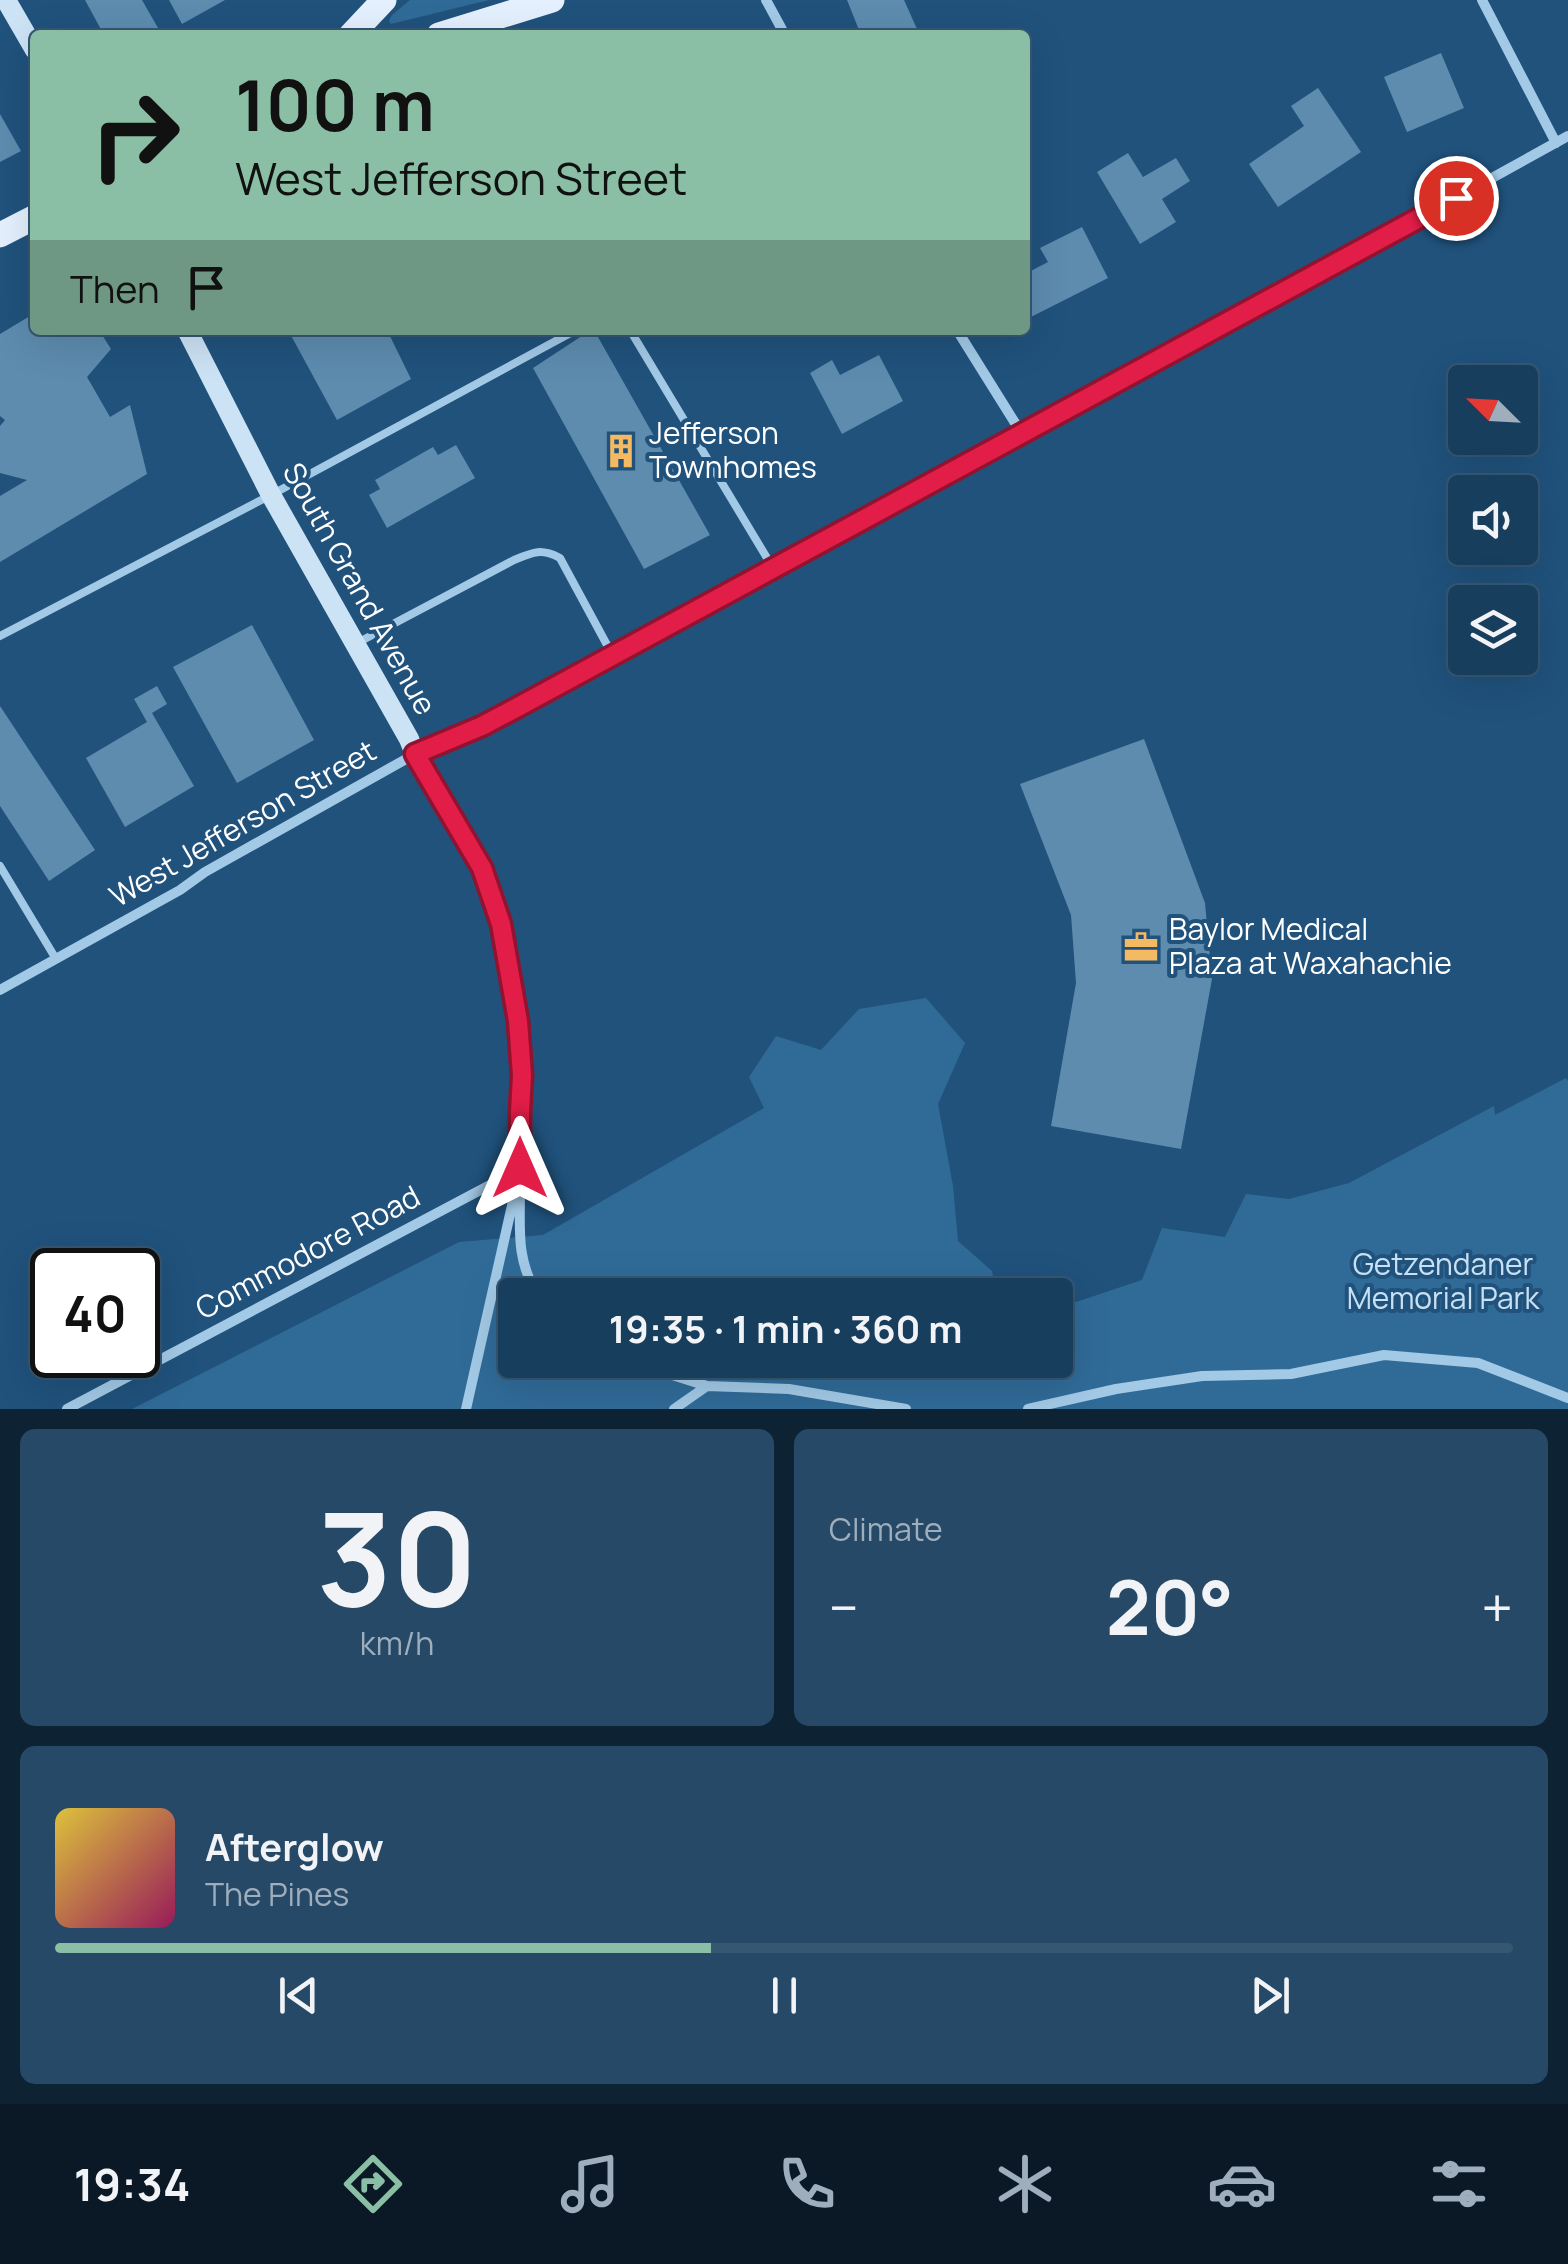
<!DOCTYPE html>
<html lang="en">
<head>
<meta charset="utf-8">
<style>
  body { margin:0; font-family:Manrope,sans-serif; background:#254966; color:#f1f3f6; height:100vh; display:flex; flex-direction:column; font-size:38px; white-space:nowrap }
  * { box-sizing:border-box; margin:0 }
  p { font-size:32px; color:#9faebc }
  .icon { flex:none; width:55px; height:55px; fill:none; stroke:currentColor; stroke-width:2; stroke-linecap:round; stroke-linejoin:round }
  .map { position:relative; height:1409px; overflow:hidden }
  .panel { display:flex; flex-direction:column; gap:20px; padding:20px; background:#0d2233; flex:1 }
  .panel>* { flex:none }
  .banner { position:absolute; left:30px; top:30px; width:1000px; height:305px; border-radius:10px; box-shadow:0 10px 40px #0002,0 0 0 2px #365772; background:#8abfa5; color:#111; overflow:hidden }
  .needle { width:65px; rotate:294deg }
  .tools { position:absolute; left:1448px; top:365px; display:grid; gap:20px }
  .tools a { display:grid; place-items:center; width:90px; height:90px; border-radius:10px; background:#183e5d; box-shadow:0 10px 40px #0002,0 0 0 2px #365772; font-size:50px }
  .speed { position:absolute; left:30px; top:1248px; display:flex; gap:20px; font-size:50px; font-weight:700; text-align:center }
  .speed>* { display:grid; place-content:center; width:130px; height:130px; border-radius:50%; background:#183e5d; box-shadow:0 10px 40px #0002,0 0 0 2px #365772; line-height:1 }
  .speed .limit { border:5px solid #111; border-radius:15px; background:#fff; color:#111 }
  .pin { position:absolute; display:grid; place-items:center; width:85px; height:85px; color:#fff; margin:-42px; border:5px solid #fff; border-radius:50%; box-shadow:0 2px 10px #0007 }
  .me { position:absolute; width:110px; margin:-55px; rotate:0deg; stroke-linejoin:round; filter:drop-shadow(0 0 8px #0008) }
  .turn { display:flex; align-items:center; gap:35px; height:210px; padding:0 40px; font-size:45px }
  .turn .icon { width:130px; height:130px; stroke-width:2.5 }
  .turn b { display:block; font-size:70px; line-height:85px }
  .then { display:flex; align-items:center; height:95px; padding:0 40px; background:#0003; gap:20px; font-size:38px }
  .big { font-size:75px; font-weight:700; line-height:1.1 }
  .panel .tile { flex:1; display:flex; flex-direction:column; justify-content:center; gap:15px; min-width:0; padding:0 35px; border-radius:15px; background:#254966 }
  .panel .dial { align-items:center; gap:0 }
  .dial b { font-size:130px; line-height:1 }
  .song { display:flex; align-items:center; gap:30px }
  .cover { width:120px; height:120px; border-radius:15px; background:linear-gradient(135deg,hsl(50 70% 55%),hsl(330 70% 35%)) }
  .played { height:10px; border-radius:5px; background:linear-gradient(90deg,#8abfa5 45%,#365772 45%) }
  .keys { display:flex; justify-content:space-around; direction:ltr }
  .heat { display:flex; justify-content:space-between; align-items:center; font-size:55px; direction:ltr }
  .panel .tiles { flex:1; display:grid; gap:20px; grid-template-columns:1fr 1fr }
  .tile:last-child { grid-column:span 2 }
  .trip { position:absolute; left:498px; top:1278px; width:575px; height:100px; border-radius:10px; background:#183e5d; box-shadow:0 10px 40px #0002,0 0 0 2px #365772; font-weight:700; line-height:100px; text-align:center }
  .tab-bar { display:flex; height:160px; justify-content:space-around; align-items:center; background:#0a1925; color:#9faebc }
  .tab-bar .icon { width:70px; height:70px }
  .tab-bar .active { color:#8abfa5 }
  .tab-bar b { font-size:45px; color:#f1f3f6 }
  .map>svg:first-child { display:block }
</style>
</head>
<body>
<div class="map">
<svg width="1568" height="1409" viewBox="0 0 1568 1409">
  <rect width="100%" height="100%" fill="#20527c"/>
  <path fill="#306b98" d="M410,0H489L391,24L389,21L392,15Z
    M926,998L965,1043L938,1104L953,1186L958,1241L992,1271L997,1295H515V1360H1055V1309L1142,1280L1162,1228L1225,1237L1246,1194L1289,1199L1349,1183L1494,1106L1495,1115L1566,1078L1568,1081V1409H132L459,1242L543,1235L764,1108L749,1077L776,1036L821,1050L859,1009Z"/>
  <path fill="#5d8caf" d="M85,0H142L162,35H104Z
    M169,0H225L182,24Z
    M847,0H904L917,29L903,35H861Z
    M1441,53L1464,108L1407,132L1384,77Z
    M1318,88L1361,152L1278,207L1249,164L1304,126L1291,106Z
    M0,114L21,151L0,162Z
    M1128,153L1143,177L1176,158L1190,181L1162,199L1176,222L1140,244L1097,172Z
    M1082,227L1108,278L1025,320V274L1048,262L1040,248Z
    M35,313V330H99L111,349L87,377L110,417L130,405L147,474L0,562V496L27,480L0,473V426L5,420L0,416V334Z
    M288,330H387L411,379L337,420Z
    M591,330H594L710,535L644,569L533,368Z
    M879,355L903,401L842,434L810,373L832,360L840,375Z
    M456,445L475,478L387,528L369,495L380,489L375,480L433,447L438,455Z
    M252,625L314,740L237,783L173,667Z
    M157,686L167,704L152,713L194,786L125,827L86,758L147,722L134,699Z
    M0,706L95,850L49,881L0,806Z
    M1144,739L1205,903L1212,979L1181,1149L1051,1126L1076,983L1071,915L1020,784Z"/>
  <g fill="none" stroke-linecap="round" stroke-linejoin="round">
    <path stroke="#a2c9e6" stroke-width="8" d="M630,330L773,568
      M0,636L271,495L576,330
      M359,642L514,560C533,552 541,548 560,558L613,656
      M0,866L56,959"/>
    <path stroke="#a2c9e6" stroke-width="10" d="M766,0L785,35
      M1482,0L1556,143
      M957,330L1022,434
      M0,990L180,890L205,872L415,754L482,726L1289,290L1568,136
      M520,1190C520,1231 516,1258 537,1295
      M625,1360L707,1386
      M67,1409L520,1169
      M466,1409L520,1170
      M674,1409L707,1386L789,1389L906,1409
      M1028,1409L1116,1389L1202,1376L1291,1374L1384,1355L1478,1363L1568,1398"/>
    <path stroke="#cce3f5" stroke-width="20" d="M6,0L35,50
      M187,330L271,495L409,739L415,754L482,869L501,924L518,1021L522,1075L520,1112V1169"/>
    <path stroke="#e4f0fd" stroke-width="25" d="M351,35L384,0
      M439,35L552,0
      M0,235L35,217"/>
  </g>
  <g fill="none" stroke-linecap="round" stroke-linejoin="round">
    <g stroke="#92132f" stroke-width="25">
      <path id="route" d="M520,1168V1112L522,1075L518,1021L501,924L482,868L415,754L482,726L516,708L1456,198"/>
    </g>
    <use href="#route" stroke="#e11d48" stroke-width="18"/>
  </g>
  <defs>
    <g id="building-bare" transform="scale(2.7)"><path d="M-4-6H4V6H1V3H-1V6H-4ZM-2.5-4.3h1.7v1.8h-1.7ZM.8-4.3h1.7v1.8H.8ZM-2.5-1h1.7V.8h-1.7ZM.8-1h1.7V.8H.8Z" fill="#f4b963" stroke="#20527c" stroke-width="2.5" paint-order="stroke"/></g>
    <g id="office-bare" transform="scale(2.7)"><path d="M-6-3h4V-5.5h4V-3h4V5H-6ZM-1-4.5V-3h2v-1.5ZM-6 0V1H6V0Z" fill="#f4b963" stroke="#20527c" stroke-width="2.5" paint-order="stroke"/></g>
  </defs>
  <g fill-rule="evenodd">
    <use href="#building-bare" x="621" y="451"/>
    <use href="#office-bare" x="1141" y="947"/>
  </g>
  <g text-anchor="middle" stroke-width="8" stroke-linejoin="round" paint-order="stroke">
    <g font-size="30" fill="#fff" stroke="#20527c" text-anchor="start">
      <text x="649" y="444">Jefferson<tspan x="649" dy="34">Townhomes</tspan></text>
      <text x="1169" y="940">Baylor Medical<tspan x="1169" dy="34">Plaza at Waxahachie</tspan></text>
    </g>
    <g font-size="30" fill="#fff" stroke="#20527c">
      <text transform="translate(359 589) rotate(61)" y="10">South Grand Avenue</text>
      <text transform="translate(243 824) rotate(-30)" y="10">West Jefferson Street</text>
      <text transform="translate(308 1253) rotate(-28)" y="10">Commodore Road</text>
    </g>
    <g font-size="30" fill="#c6e0f5" stroke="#20527c">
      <text x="1443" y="1275">Getzendaner<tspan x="1443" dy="34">Memorial Park</tspan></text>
    </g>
  </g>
</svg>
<div class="tools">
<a><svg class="needle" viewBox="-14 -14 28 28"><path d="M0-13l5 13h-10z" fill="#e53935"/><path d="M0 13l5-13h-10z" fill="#9faebc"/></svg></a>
<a><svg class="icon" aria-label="sound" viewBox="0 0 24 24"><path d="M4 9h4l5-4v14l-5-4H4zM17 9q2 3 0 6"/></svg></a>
<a><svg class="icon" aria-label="layers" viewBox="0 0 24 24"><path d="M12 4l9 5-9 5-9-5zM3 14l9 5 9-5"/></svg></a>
</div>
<div class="speed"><div class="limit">40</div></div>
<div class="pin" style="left:1456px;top:198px;background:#d93025"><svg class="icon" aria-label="arrive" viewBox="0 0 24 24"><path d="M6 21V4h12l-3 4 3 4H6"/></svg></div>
<svg class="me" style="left:520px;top:1168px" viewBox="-20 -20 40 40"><path d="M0-17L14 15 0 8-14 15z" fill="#e11d48" stroke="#fff" stroke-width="4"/></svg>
<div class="trip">19:35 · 1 min · 360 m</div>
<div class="banner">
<div class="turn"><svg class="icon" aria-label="right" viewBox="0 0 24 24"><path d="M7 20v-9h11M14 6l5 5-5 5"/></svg><div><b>100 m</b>West Jefferson Street</div></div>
<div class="then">Then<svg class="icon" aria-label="arrive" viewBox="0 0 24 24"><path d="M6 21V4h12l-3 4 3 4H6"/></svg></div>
</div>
</div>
<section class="panel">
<div class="tiles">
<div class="tile dial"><b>30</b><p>km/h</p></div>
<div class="tile"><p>Climate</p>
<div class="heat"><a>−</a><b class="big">20°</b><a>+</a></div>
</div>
<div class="tile">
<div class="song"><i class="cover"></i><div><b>Afterglow</b><p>The Pines</p></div></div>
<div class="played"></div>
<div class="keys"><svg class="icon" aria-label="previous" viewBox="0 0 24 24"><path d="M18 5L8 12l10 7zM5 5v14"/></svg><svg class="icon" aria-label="pause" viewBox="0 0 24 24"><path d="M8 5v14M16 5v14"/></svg><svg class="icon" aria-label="next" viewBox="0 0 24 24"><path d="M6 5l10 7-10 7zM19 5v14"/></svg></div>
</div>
</div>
</section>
<nav class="tab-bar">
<b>19:34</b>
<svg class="icon active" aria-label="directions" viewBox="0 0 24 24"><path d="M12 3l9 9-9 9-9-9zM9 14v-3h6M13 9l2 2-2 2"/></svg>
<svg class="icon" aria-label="music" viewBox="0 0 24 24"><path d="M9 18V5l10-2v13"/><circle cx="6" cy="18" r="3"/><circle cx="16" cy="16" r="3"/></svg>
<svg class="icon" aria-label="phone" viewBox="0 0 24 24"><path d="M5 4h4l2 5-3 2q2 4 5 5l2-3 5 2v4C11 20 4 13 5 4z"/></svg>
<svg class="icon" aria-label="climate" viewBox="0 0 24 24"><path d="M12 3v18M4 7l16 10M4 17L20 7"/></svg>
<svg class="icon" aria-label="car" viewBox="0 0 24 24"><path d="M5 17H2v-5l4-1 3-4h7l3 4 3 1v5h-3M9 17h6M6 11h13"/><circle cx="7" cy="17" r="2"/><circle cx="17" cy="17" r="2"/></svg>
<svg class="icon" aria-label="filters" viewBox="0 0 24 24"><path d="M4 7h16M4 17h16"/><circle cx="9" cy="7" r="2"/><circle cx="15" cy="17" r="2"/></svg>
</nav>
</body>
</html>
